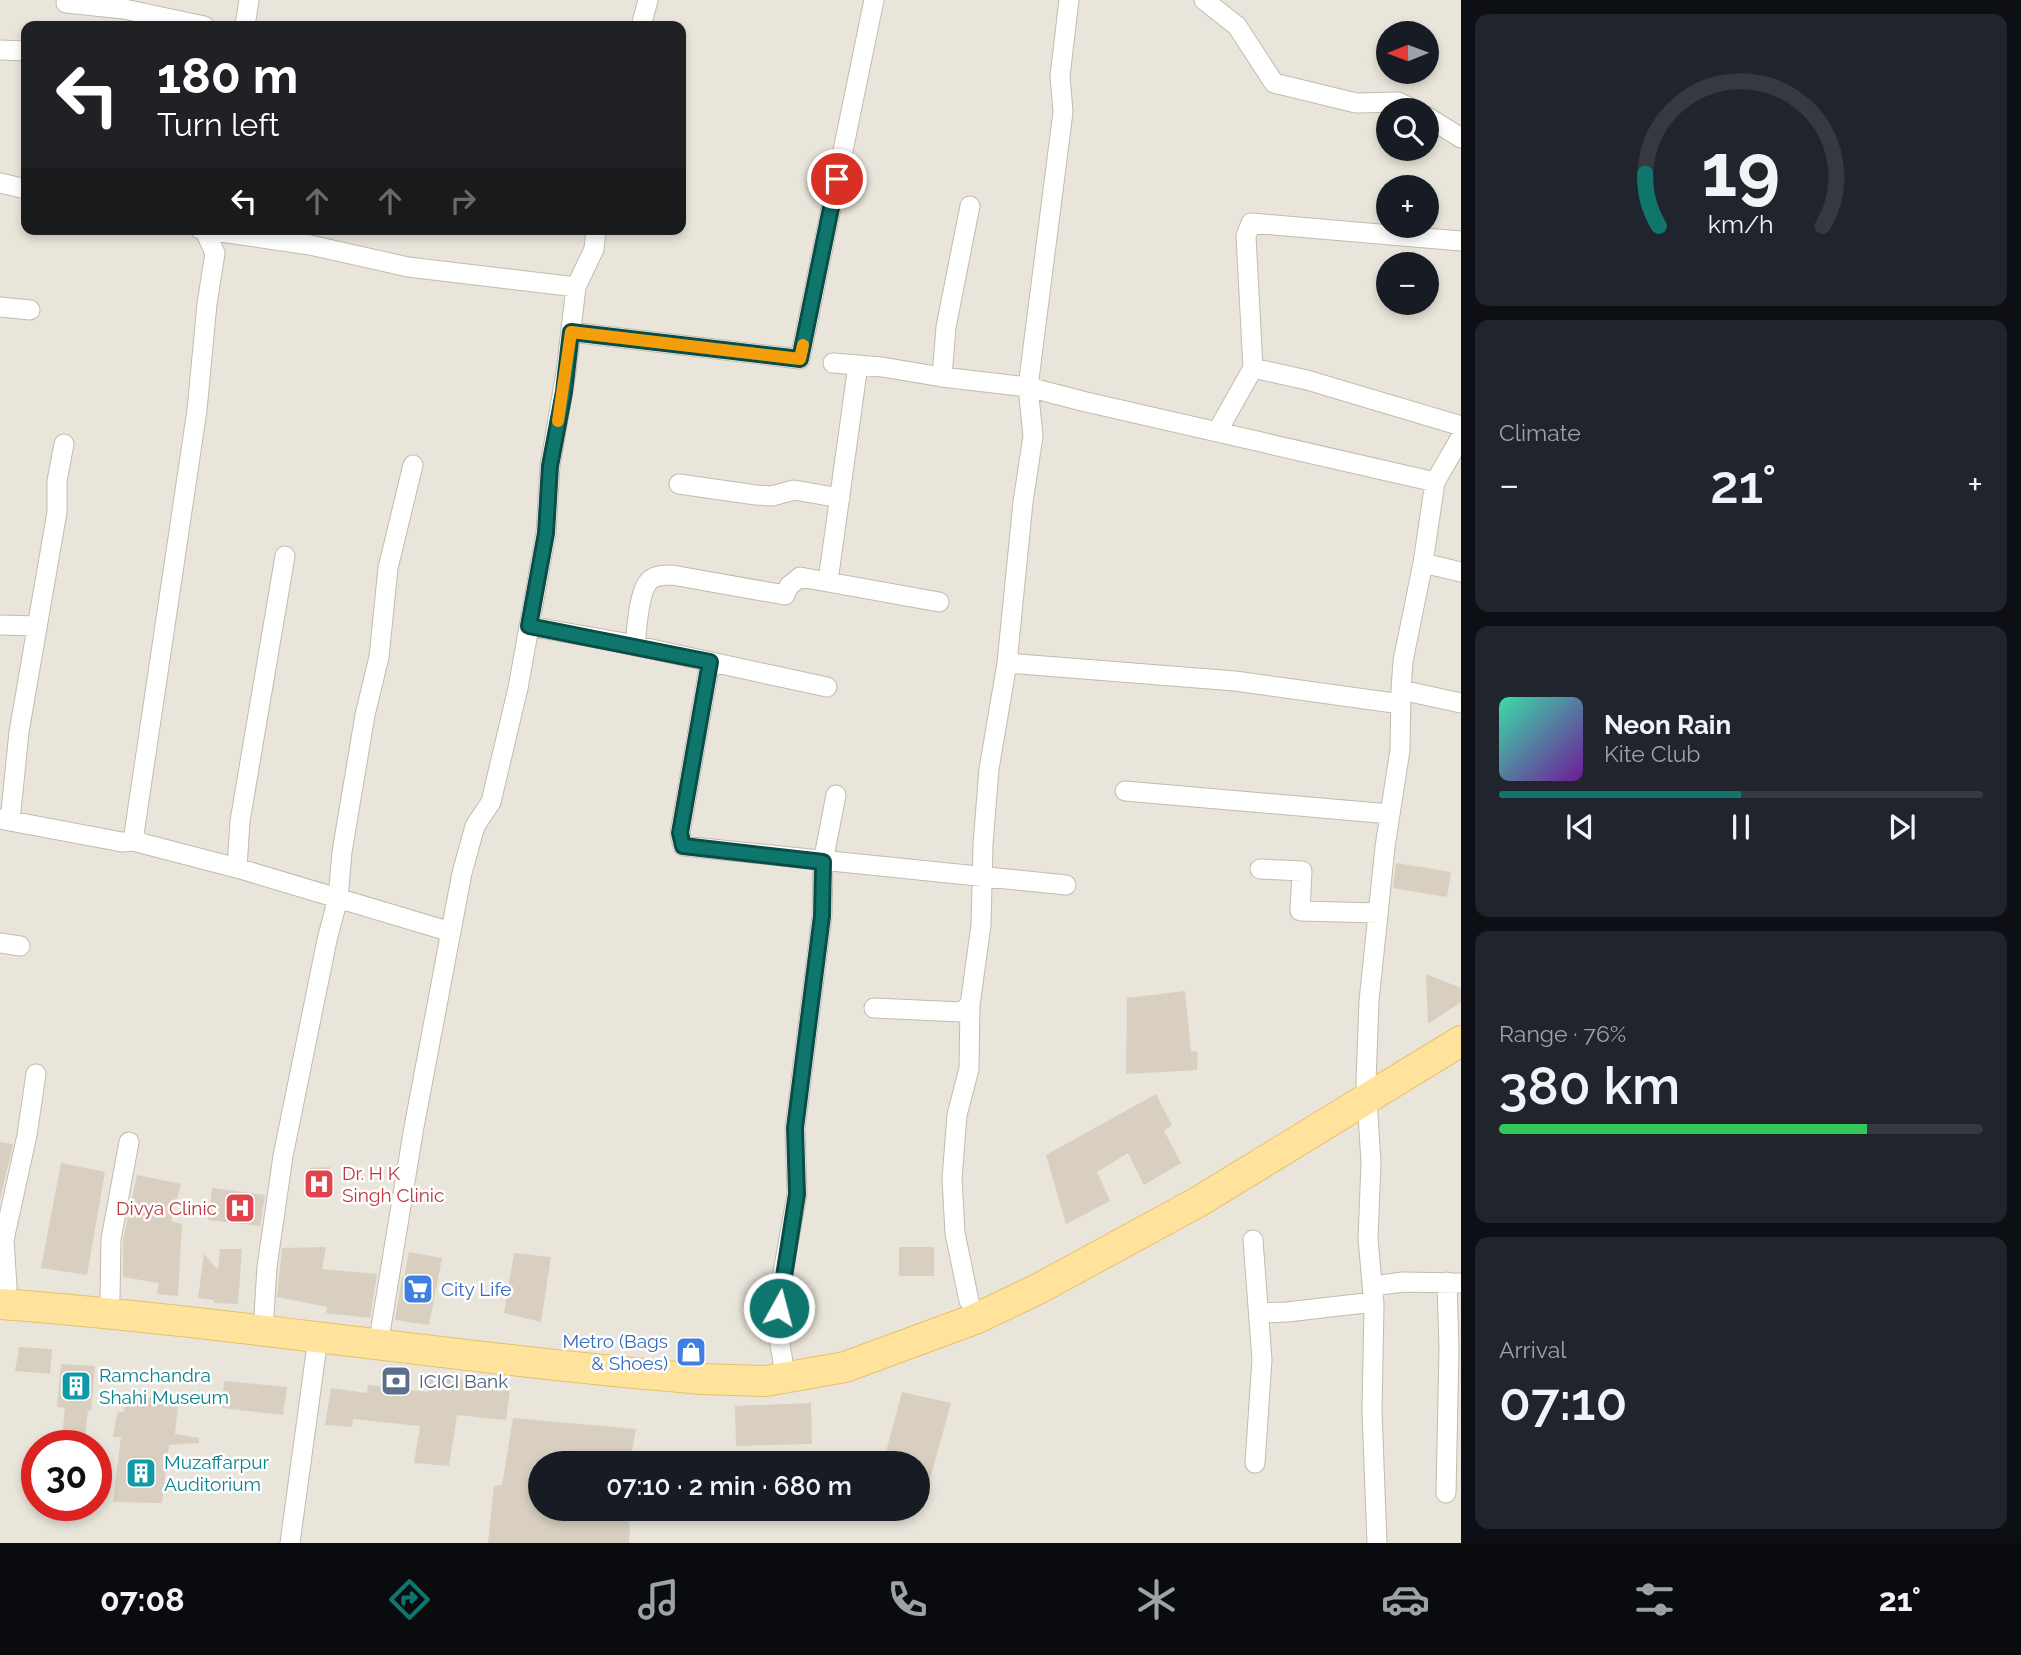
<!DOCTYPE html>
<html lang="en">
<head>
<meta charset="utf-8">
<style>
  body { margin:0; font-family:Raleway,sans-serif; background:#20242c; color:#f1f3f6; height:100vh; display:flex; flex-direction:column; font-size:26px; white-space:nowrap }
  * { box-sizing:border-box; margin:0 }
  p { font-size:23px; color:#9ea1a6 }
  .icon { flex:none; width:38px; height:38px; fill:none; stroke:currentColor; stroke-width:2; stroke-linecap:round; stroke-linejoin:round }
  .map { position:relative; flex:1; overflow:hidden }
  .panel { display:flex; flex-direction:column; gap:14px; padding:14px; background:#0d0f14; width:560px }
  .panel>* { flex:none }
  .guide { position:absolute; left:21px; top:21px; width:665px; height:214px; border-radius:14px; box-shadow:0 4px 10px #0003; background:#202124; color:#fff; overflow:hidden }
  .needle { width:46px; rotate:269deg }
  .fabs { position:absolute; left:1376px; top:21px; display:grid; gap:14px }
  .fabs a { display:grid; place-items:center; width:63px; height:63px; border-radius:50%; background:#171b24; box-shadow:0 4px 10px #0003; font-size:35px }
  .speed { position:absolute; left:21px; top:1430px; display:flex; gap:14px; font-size:35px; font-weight:700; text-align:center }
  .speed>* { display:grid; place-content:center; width:91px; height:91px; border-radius:50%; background:#171b24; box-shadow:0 4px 10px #0003; line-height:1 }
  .speed .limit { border:10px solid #d22; background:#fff; color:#111 }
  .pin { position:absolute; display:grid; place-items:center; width:60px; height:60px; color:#fff; margin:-30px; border:4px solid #fff; border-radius:50%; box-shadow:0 2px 7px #0007 }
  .me { position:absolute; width:77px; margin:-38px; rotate:7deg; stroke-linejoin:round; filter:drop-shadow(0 0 5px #0008) }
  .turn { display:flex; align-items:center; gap:24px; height:147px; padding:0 21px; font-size:32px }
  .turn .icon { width:91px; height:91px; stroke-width:2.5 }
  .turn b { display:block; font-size:49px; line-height:60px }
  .lanes { display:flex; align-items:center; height:66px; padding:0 21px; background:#0003; justify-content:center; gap:35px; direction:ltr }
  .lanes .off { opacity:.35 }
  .big { font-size:52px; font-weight:600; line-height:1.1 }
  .panel .widget { flex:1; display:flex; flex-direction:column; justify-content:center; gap:10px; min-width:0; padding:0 24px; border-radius:14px; background:#20242c }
  .panel .dial { align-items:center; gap:0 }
  .dial svg { height:182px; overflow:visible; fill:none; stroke:#363941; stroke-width:7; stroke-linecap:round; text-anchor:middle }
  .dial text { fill:#f1f3f6; stroke:none }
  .song { display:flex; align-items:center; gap:21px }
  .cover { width:84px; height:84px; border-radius:10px; background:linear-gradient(135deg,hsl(160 70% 55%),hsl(280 70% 35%)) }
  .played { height:7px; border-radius:4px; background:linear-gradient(90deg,#0f766e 50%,#363941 50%) }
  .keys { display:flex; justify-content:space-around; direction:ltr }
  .heat { display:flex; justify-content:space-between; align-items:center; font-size:38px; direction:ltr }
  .charge { height:10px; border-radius:5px; background:linear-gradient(90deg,#34c759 76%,#363941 0) }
  .trip { position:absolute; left:528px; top:1451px; width:402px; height:70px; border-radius:35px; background:#171b24; box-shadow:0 4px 10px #0003; font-weight:600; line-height:70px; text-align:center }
  .dock { display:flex; height:112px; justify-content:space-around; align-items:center; background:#090b0e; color:#9ea1a6 }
  .dock .icon { width:49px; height:49px }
  .dock .on { color:#0f766e }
  .dock b { font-size:32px; color:#f1f3f6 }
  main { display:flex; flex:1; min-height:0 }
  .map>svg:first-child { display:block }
</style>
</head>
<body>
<main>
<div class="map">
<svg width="1461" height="1543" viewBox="0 0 1461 1543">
  <rect width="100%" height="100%" fill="#f6f3ec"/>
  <path fill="#eae5da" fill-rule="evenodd" d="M0,0H1461V1543H0ZM26,26H681V229H26ZM1388,33H1426V72H1388ZM1388,110H1426V149H1388ZM1388,187H1426V226H1388ZM1388,264H1426V303H1388ZM37,1446H96V1505H37ZM541,1463H919V1508H541Z"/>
  <path fill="#d8cfc1" d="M1396,863L1451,872L1447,897L1393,888Z
    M1426,974L1461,988V1002L1428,1024Z
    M1185,991L1191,1051L1198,1052L1197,1070L1126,1074L1127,998Z
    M1156,1094L1172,1125L1164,1131L1181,1163L1144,1185L1128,1153L1097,1172L1110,1201L1066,1224L1046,1155Z
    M0,1142L13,1144L0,1200Z
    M61,1163L105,1172L87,1275L41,1268Z
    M330,1167L331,1197H312L310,1168Z
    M137,1175L181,1184L171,1221L182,1224L178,1296L157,1294L159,1283L123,1277V1240Z
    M212,1188L265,1195L260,1226L208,1220Z
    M326,1247L322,1269L377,1274L370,1318L326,1313L327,1307L277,1297L282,1248Z
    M899,1247H934V1276H899Z
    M220,1249H242L238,1304L214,1303V1300L198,1298L204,1254L218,1270Z
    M409,1252L442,1258L429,1325L395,1320L402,1277H404Z
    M514,1253L551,1257L541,1322L504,1313Z
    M19,1347L52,1349L50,1374L15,1371Z
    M61,1364L95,1366L91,1411L88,1410L84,1446H61L65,1408L57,1407Z
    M430,1376L468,1380V1387L510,1390L506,1420L457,1415L449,1466L414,1463L420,1426L353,1419L352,1427L325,1425L331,1388L367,1393L368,1385L428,1392Z
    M224,1381L287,1387L283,1415L222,1408Z
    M902,1392L951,1403L923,1505H919V1463H883Z
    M126,1396L170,1399V1406L178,1407L175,1434L199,1438V1443L169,1445L162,1503L113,1502L121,1437H113L117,1413L124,1411Z
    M811,1403L812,1444L736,1446L735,1406Z
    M513,1418L636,1429L630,1463H541V1508H621L626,1515L630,1527L629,1543H488L494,1486L502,1485Z"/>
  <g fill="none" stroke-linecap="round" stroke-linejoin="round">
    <g stroke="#c2bbae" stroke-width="21">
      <path id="minor" d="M1204,0L1237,26L1274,83L1356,103L1398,102L1415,110
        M66,3L124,9L204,26
        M245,26L249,0
        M641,26L648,0
        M0,50L26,51
        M1426,116L1461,138
        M0,183L26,189
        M200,229L310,245L408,267L576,287L594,249L596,229
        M0,307L30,310
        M571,332L800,359L874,0
        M833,363L882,367L942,377L1028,387L1082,401L1435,482
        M1253,368L1307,380L1461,426
        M942,377L946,327L970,206
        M1217,432L1253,368L1246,236L1251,223L1461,241
        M1461,437L1435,482L1423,563L1403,661L1401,690L1461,703
        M679,484L756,495L772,496L794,490L840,498
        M1423,563L1461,572
        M828,581L858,365
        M0,625L37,626
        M529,626L619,642L827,687
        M635,646C637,629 638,591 650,580C656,575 665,575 672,575L785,595L789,586L800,577L939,602
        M710,662L680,833L683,846L1066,885
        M1007,663L1235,681L1401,704
        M1125,791L1390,814
        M0,819L122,842L133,841L237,868L451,932
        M10,821L19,732L57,512V481L64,444
        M133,841L197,410L207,304L215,253L204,229
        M237,868L240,821L285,556
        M1260,869L1302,871L1300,911L1378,913
        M0,943L20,946
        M874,1008L961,1012L970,1005L981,925L983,844L989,769L1007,663L1023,502L1033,436L1028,387L1063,112L1060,76L1069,0
        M1253,1240L1262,1360L1255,1463
        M1373,1286L1403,1282L1461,1283
        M7,1287L4,1240L27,1135L36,1074
        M110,1297L111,1239L129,1142
        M969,1301L955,1233L952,1179L957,1115L969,1069L970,1005
        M1260,1313L1287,1312L1374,1302
        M264,1315L267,1267L283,1156L327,940L338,898L342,852L365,715L379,657L388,568L413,465
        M381,1327L414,1127L462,873L475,826L491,802L518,688L546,533L550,466L566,372L576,287
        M783,1362L777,1327L780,1289L797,1194L795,1128L822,916L823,862L836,795
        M1446,1493L1449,1349L1447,1282
        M290,1543L318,1338
        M1377,1543L1372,1411L1374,1306L1368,1239L1371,1163L1366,1082L1369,1001L1385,847L1400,750L1401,690"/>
    </g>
    <g stroke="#e6c16a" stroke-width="32">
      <path id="primary" d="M0,1304C235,1322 468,1360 702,1379L766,1381L845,1367L975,1319L1038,1289L1198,1202L1461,1041"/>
    </g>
    <use href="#minor" stroke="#fff" stroke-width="19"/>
    <use href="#primary" stroke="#ffe39c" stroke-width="30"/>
  </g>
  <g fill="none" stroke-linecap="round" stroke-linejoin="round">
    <g stroke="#0a4d48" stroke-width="18">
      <path id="route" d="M779,1308L797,1194L795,1128L822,916L823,862L683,846L680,833L710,662L529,626L546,533L550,466L564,392L571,332L800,359L837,179"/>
    </g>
    <use href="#route" stroke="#0f766e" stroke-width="12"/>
    <path stroke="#f59e0b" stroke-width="12" d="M558,421L571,332L800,359L803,345"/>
  </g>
  <defs>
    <g id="hospital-square" transform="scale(1.575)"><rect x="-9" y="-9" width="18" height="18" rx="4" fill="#e0444e" stroke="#fff"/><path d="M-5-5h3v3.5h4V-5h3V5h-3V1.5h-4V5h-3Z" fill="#fff"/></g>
    <g id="supermarket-square" transform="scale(1.575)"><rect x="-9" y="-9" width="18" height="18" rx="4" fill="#3f7fe0" stroke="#fff"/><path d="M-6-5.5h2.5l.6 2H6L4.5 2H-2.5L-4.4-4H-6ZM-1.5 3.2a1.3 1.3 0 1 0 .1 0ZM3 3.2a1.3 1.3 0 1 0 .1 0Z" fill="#fff"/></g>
    <g id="shop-square" transform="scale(1.575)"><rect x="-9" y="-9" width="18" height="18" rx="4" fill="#3f7fe0" stroke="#fff"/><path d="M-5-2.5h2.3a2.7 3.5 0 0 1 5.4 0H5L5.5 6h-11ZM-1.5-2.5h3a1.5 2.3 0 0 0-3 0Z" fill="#fff"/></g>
    <g id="bank-square" transform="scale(1.575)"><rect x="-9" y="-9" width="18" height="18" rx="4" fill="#5c6f8a" stroke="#fff"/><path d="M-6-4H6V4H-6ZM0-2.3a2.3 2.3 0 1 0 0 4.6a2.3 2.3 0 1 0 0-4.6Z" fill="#fff"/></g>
    <g id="building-square" transform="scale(1.575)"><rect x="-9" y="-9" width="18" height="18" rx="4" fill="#0f9aa8" stroke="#fff"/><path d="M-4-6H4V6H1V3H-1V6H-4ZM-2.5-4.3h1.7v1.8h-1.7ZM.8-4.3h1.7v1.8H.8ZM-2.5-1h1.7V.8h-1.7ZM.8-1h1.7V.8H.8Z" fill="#fff"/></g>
  </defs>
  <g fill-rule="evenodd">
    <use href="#hospital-square" x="319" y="1184"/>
    <use href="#hospital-square" x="240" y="1208"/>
    <use href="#supermarket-square" x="418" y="1289"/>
    <use href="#shop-square" x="691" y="1352"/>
    <use href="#bank-square" x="396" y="1381"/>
    <use href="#building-square" x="76" y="1386"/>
    <use href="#building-square" x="141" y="1473"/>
  </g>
  <g text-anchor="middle" stroke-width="5" stroke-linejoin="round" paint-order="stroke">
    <g font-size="19" fill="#be3a42" stroke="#fff" text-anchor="start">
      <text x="342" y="1180">Dr. H K<tspan x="342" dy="22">Singh Clinic</tspan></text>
      <text x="217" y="1215" text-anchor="end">Divya Clinic</text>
    </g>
    <g font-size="19" fill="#366cbe" stroke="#fff" text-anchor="start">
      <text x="441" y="1296">City Life</text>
      <text x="668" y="1348" text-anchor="end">Metro (Bags<tspan x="668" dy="22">&amp; Shoes)</tspan></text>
    </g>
    <g font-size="19" fill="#0d838f" stroke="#fff" text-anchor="start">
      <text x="99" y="1382">Ramchandra<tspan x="99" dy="22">Shahi Museum</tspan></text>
      <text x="164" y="1469">Muzaffarpur<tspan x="164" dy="22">Auditorium</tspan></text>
    </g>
    <g font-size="19" fill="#4e5e75" stroke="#fff" text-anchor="start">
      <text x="419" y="1388">ICICI Bank</text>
    </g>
  </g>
</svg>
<div class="fabs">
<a><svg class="needle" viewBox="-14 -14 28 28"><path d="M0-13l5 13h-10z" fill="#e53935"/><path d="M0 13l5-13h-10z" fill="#9ea1a6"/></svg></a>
<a><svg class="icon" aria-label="search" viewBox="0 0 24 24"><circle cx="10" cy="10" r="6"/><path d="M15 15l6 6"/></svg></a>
<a>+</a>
<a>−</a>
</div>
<div class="speed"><div class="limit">30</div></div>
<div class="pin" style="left:837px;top:179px;background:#d93025"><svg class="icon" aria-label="arrive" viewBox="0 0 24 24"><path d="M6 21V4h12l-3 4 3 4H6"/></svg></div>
<svg class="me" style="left:779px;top:1308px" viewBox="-20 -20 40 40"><circle r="17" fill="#0f766e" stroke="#fff" stroke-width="3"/><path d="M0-11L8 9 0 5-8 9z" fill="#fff"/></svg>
<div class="trip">07:10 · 2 min · 680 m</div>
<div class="guide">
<div class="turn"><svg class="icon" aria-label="left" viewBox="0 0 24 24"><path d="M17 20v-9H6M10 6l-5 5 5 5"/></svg><div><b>180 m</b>Turn left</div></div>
<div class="lanes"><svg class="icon" aria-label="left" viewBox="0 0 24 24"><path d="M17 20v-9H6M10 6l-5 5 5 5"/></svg><svg class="icon off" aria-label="ahead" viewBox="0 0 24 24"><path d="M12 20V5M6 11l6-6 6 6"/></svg><svg class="icon off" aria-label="ahead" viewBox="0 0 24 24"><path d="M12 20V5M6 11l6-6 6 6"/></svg><svg class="icon off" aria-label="right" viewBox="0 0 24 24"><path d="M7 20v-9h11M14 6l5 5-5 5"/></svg></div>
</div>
</div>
<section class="panel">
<div class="widget dial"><svg viewBox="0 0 100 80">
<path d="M14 69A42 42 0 1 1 86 69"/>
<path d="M14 69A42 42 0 0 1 8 46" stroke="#0f766e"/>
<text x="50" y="56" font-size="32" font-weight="700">19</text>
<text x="50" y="72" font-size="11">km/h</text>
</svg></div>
<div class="widget"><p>Climate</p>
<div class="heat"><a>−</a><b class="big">21°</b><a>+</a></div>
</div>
<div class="widget">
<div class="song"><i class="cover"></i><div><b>Neon Rain</b><p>Kite Club</p></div></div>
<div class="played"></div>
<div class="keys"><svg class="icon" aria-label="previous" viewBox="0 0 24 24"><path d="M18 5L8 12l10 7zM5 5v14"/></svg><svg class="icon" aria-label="pause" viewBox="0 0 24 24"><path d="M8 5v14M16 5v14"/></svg><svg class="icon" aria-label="next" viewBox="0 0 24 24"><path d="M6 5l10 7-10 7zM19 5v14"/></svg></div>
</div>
<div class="widget"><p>Range · 76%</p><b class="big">380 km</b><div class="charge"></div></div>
<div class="widget"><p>Arrival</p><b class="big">07:10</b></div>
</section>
</main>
<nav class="dock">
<b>07:08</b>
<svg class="icon on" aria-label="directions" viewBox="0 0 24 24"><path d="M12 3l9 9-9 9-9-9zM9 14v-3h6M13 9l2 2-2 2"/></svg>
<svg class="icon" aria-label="music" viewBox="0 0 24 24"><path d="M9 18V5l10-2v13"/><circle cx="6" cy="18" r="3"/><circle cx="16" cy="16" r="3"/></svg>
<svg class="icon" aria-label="phone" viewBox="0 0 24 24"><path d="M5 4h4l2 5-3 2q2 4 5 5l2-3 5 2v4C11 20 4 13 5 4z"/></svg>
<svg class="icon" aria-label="climate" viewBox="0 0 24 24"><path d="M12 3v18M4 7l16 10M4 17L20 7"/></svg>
<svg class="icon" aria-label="car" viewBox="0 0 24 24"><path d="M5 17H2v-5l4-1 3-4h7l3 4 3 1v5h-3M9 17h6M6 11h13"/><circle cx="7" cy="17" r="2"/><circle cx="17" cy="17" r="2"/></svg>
<svg class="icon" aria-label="filters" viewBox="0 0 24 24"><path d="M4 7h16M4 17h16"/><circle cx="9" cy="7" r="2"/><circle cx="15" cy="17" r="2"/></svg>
<b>21°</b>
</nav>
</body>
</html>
